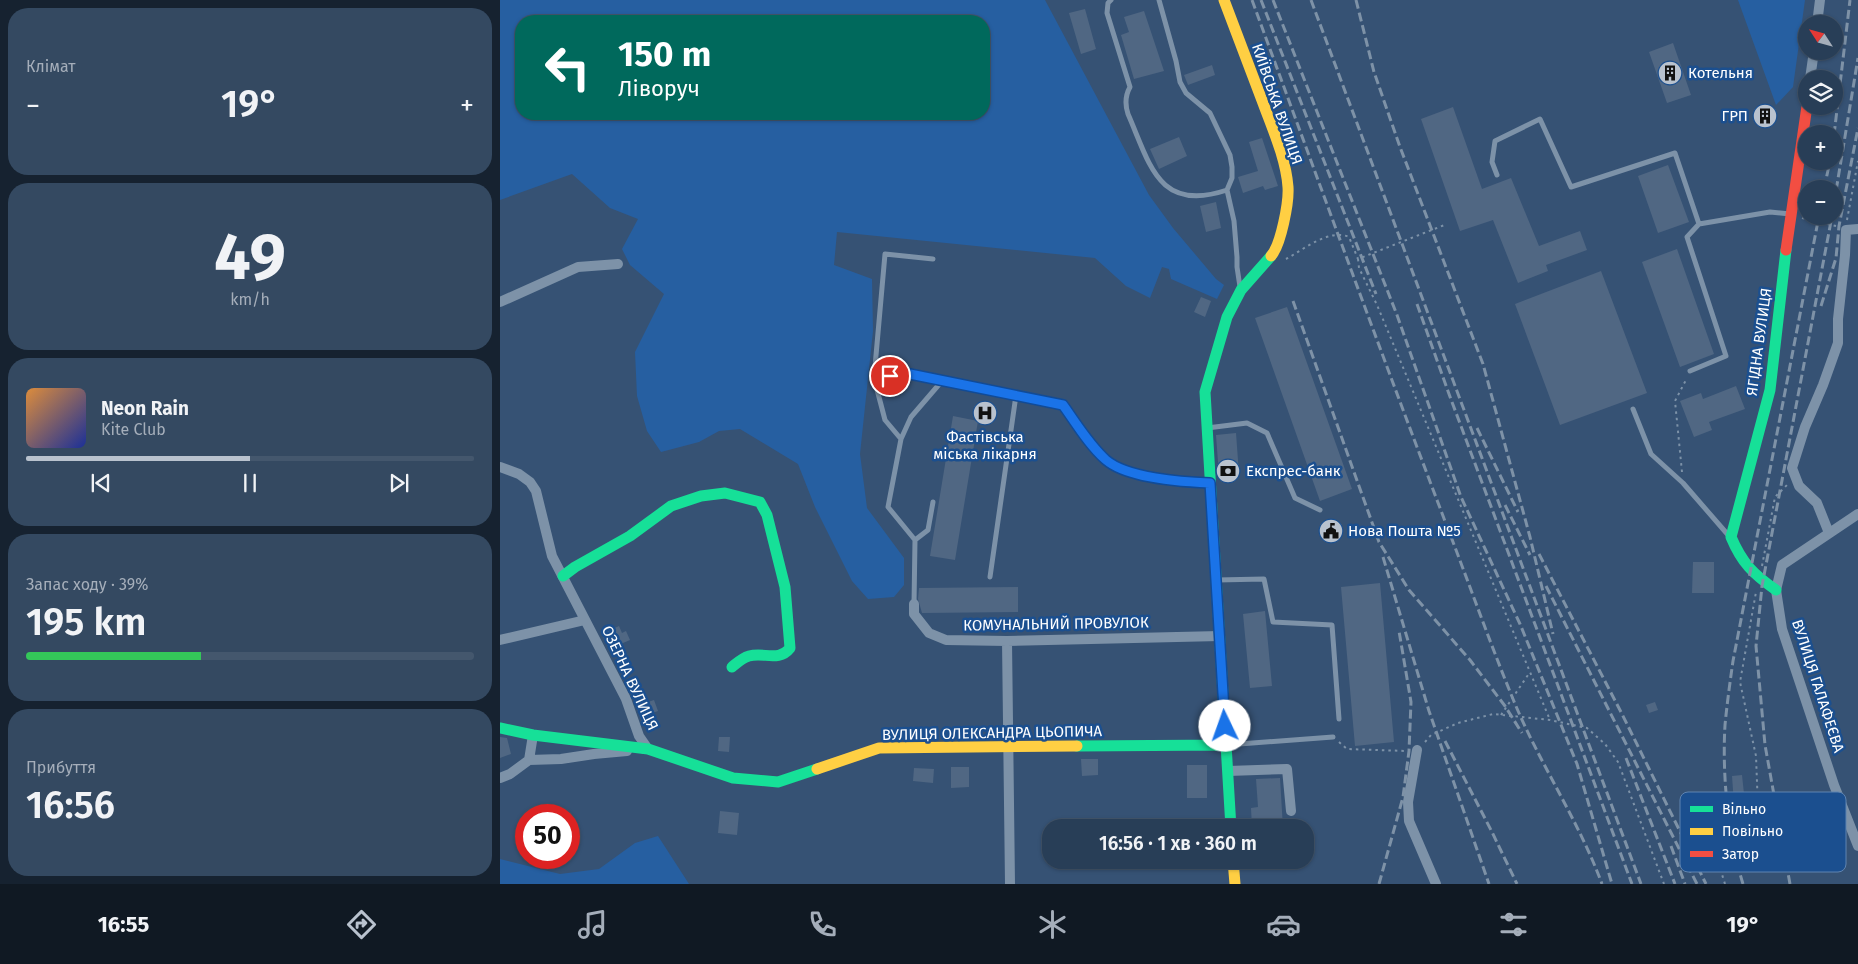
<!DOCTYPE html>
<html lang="uk">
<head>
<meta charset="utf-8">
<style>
  body { margin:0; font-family:"Fira Sans",sans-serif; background:#344961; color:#f1f3f6; height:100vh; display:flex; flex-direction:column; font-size:19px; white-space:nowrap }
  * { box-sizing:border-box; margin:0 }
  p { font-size:16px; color:#a5aeba }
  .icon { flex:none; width:28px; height:28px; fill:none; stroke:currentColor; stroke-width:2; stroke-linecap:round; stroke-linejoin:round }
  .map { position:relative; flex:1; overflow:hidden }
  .details { display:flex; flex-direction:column; gap:8px; padding:8px; background:#162230; width:500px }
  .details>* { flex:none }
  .guide { position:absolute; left:15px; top:15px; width:475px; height:105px; border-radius:20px; box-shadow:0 1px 4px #0004,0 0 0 1px #44576d; background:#00695c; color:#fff; overflow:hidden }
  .needle { width:32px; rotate:306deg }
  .controls { position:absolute; left:1298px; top:15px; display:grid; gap:10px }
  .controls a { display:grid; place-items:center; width:45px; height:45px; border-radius:50%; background:#283e57; box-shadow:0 1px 4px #0004,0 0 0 1px #44576d; font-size:25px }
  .speed { position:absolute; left:15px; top:804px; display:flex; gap:10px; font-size:25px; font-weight:700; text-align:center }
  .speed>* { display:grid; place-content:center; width:65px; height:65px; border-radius:50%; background:#283e57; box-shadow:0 1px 4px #0004,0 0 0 1px #44576d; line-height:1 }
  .speed .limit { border:8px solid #d22; background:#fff; color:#111 }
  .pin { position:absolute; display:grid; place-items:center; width:42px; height:42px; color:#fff; margin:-21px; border:2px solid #fff; border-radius:50%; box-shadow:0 1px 5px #0007 }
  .me { position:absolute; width:55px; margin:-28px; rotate:357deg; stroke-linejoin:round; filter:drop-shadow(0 0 4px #0008) }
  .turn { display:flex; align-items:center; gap:18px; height:105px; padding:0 20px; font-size:22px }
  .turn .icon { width:65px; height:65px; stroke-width:2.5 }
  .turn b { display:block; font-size:35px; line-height:42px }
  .big { font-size:38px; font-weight:600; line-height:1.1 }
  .details .card { flex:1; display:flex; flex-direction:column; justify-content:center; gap:8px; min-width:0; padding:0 18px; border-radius:20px; background:#344961 }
  .details .dial { align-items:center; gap:0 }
  .dial b { font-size:65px; line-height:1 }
  .song { display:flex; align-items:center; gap:15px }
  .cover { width:60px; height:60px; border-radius:8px; background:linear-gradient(135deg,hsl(30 70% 55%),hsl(230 70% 35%)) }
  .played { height:5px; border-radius:2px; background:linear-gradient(90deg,#b9c2ce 50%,#44576d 50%) }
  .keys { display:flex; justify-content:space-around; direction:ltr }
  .heat { display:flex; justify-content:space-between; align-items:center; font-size:28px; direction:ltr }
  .charge { height:8px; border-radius:4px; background:linear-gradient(90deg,#34c759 39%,#44576d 0) }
  .trip { position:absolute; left:542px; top:819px; width:272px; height:50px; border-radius:20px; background:#283e57; box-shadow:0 1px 4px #0004,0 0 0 1px #44576d; font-weight:600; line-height:50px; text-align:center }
  .tab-bar { display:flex; height:80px; justify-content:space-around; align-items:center; background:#101923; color:#a5aeba }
  .tab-bar .icon { width:35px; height:35px }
  .tab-bar .selected { color:#b9c2ce }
  .tab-bar b { font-size:22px; color:#f1f3f6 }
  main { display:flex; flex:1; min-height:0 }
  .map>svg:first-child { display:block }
</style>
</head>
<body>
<main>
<section class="details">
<div class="card"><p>Клімат</p>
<div class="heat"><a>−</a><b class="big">19°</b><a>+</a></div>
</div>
<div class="card dial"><b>49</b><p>km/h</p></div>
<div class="card">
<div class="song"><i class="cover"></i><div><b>Neon Rain</b><p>Kite Club</p></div></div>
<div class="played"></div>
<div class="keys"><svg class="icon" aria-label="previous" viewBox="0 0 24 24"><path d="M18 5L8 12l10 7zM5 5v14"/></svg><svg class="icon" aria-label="pause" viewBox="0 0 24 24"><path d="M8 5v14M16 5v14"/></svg><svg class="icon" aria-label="next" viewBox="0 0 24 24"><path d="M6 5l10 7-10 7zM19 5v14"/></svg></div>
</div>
<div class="card"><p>Запас ходу · 39%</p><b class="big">195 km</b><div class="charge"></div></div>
<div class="card"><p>Прибуття</p><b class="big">16:56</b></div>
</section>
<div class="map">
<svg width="1358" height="884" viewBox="0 0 1358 884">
  <rect width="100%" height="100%" fill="#365274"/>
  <path fill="#265fa1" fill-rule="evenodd" d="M0,0H545L649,195L673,228L716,279L724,285L717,299L671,279L669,269L662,267L650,298L626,286L595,258L337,232L334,265L372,279L373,331L360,454L367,508L404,558V585L394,597L368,599L352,581L315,507L298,464L240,429L219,431L199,442L161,452L147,431L137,396L135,352L164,294L130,265L122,249L138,219L110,208L72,174L0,200ZM484,21V114H21V21Z
    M1238,0H1305L1293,87L1276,105Z
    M158,836L189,884H0V859L60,874L99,869L135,843Z"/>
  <path fill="#506783" d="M585,9L596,49L581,54L569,13Z
    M644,11L664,71L634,79L621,35L629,32L624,17Z
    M1173,43L1191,95L1167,103L1149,52Z
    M712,65L715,75L688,85L684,75Z
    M953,107L982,189L1011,178L1039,246L1080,231L1087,250L1046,265L1048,271L1018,283L993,220L960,231L921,119Z
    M1270,109L1271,122L1261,124L1260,110Z
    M679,137L687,156L659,169L650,149Z
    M762,138L778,186L765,190L763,186L743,193L738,177L758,171L749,142Z
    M1168,165L1189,222L1158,233L1138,176Z
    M716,202L721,228L706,232L700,206Z
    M1177,249L1214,354L1180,367L1142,262Z
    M1101,271L1147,393L1060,425L1015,304Z
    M701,297L711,301L705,317L694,312Z
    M787,307L852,489L820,501L755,318Z
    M1236,386L1245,409L1209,422L1212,430L1194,437L1180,401L1201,393L1203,399Z
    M453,416L478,421L455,560L430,556Z
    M736,433L739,474L719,475L716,435Z
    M1193,562H1214V593H1192Z
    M880,583L894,742L855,746L841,587Z
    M518,587V612L422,613L418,599L419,588Z
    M765,611L772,686L750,688L743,614Z
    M119,626L122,633L126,631L130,640L109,649L102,634Z
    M154,700L158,711L146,715L147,720L142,722L136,706Z
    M1155,702L1158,710L1149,713L1146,705Z
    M0,737L7,738L11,754L0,758Z
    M219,737H230L229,752L218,751Z
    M581,759H598V775L582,776Z
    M687,765H707V798H687Z
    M451,767H469V787L451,788Z
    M414,768L434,769L433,783L413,781Z
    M1242,775L1245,803L1234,804L1232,776Z
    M780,778L783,828H752L751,808L758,807L756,779Z
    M220,811L239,813L237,835L218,833Z"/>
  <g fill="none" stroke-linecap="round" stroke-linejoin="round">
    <path stroke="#7d92a8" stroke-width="2" stroke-dasharray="2.5 4" stroke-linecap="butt" d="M1302,218L1336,226
      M1347,220L1358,161
      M786,259C803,250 829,228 849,237L858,259L947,224
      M858,259L859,268L877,305L1050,720
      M1182,472L1175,401L1187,378
      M1262,566L1275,497L1288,484
      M1001,715L1030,672
      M839,742L847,749L906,751
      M925,742L931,735L958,723L993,714L1050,720L1087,728L1105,744L1118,762L1164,884
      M1225,884L1219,865L1242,845L1258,809L1256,756L1240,682L1256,592"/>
    <path stroke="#7d92a8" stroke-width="5" d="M611,0L608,3L607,13L630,87C625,96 625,105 628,114C650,164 658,213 727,190
      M659,0L676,61L680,82L686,93L710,113L730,155L732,167V178L727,190L734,221L737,257V267L740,287
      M997,175L992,162L995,141L1040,119L1071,187L1175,153L1199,224L1270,212L1290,214
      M1190,371L1226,356L1187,237L1199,224
      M374,378L405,373L563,405C576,423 589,444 605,459C626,478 682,482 709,483
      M1133,409L1151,454L1183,483L1229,536
      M707,428L747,423L767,433L795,498L820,510
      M401,439L411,417L442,381
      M415,540L428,530L433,502
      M490,577L516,395
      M717,580L764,579L773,622L832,625L839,719
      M414,604L415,540L388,507L401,439L385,420L374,378L385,254L433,259
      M726,745L833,737"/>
    <path stroke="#7d92a8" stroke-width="10" d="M1317,24L1320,0
      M1310,79L1314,51
      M0,302L78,267L118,264
      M0,467L19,474L30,482L36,491L52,556L126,699L139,736L148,749H144
      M1358,514L1282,565L1276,590L1282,629L1334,785L1358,846
      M1329,533L1317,503L1299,486L1292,468L1305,427L1323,385L1338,343V319L1345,255L1346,230L1358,229
      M414,604V614L429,633L446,640L507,641L720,636
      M0,640L85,620
      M507,641L510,884
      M917,750L908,802L909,821L936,884
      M29,760L33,735
      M728,771L787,769L791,811
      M0,778L10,774L29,760L61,759L94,754L127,751"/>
    <path stroke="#16e098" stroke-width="11" d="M63,576L75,567L130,536L171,506L201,496L225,493L260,502L267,515L285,587L290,648C279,662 264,652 249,656C242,658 237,663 232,667
      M1276,590C1253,574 1242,563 1231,537L1270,390L1286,250
      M0,728L33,735L148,749L233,778L278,782L317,769
      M577,746L726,745
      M731,828L705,392L727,317L741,290L771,256"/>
    <path stroke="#ffcf43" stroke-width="11" d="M724,0C737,34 750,69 763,103C773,130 786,159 788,187C789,202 781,245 771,256
      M317,769L379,748L577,746
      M733,860L735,884"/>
    <path stroke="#f24e42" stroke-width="11" d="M1286,250L1307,106"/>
    <path stroke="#7e92a7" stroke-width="3" stroke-dasharray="9 4" stroke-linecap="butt" d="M752,0C817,177 881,353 948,529C970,586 990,643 1013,699C1039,763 1078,819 1102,884
      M761,0L876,294
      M773,0L897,315L961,497L1020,624L1077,764L1112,884
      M811,0L1141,884
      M856,0L874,72L900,147L983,364L1030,537L1053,634
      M1334,135L1350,0
      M1324,189L1330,161
      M1334,203L1358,58
      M793,301L879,542L909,590L970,660L1005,706L1022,733
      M917,304L949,394L1132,884
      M1321,306L1336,258L1339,226L1358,128
      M977,428L1018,512
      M1005,505L1030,555
      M1039,554L1122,714L1206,884
      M883,557L929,711L989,884
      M1046,586L1197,884
      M945,741L992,832L1017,884
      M1126,758L1175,884
      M1171,846L1185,884
      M879,884L903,797L909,751L911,702L899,631
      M1243,884C1228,836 1222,776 1225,725C1227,704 1230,682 1233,661L1319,216
      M1290,884L1265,745L1256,646L1262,586L1332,216"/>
  </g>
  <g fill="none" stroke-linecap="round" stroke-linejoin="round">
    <g stroke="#114b97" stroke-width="12">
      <path id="route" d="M390,376L405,373L563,405C576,423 589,445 606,460C627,478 682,482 710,483L725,726"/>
    </g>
    <use href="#route" stroke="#1a73e8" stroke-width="9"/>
  </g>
  <defs>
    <g id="building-disc" transform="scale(1.25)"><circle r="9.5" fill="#b9c2ce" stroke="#1b4f8f"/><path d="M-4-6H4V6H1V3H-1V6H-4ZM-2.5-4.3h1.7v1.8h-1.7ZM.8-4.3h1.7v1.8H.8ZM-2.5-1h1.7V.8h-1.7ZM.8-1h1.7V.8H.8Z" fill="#111"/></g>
    <g id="hospital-disc" transform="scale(1.25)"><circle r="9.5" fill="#b9c2ce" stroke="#1b4f8f"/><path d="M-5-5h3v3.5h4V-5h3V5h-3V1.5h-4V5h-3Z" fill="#111"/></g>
    <g id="bank-disc" transform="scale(1.25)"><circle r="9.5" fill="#b9c2ce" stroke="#1b4f8f"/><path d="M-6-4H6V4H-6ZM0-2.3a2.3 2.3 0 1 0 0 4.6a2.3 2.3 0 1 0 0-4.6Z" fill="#111"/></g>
    <g id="civic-disc" transform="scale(1.25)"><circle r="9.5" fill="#b9c2ce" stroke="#1b4f8f"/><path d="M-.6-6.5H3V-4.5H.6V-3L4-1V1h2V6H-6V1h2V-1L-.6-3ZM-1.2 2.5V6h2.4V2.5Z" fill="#111"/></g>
  </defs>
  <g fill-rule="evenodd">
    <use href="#building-disc" x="1170" y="73"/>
    <use href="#building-disc" x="1265" y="116"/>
    <use href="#hospital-disc" x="485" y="413"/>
    <use href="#bank-disc" x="728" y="471"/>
    <use href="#civic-disc" x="831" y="531"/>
  </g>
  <g text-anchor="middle" stroke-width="5" stroke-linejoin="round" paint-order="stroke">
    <g font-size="15" fill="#fff" stroke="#1b4f8f" text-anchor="start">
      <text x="1188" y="78">Котельня</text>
      <text x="1248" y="121" text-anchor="end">ГРП</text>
      <text x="485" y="442" text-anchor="middle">Фастівська<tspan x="485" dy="17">міська лікарня</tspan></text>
      <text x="746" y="476">Експрес-банк</text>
      <text x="848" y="536">Нова Пошта №5</text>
    </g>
    <g font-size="15" fill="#fff" stroke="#1b4f8f">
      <text transform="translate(777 104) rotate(71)" y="5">КИЇВСЬКА ВУЛИЦЯ</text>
      <text transform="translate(1259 342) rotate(-82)" y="5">ЯГІДНА ВУЛИЦЯ</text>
      <text transform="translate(556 624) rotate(-1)" y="5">КОМУНАЛЬНИЙ ПРОВУЛОК</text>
      <text transform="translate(130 678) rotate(65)" y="5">ОЗЕРНА ВУЛИЦЯ</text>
      <text transform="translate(1318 686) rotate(72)" y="5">ВУЛИЦЯ ГАЛАФЕЄВА</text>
      <text transform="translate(492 733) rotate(-1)" y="5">ВУЛИЦЯ ОЛЕКСАНДРА ЦЬОПИЧА</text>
    </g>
  </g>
  <rect x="1180" y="792" width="166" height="80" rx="8" fill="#1b4f8f" stroke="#5f84b1" stroke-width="1"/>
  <rect x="1190" y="806" width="23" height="6" fill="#16e098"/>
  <rect x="1190" y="828" width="23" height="7" fill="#ffcf43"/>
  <rect x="1190" y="851" width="23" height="6" fill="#f24e42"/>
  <g font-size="14" fill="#fff">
    <text x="1222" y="814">Вільно</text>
    <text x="1222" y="836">Повільно</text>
    <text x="1222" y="859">Затор</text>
  </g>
</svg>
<div class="controls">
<a><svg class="needle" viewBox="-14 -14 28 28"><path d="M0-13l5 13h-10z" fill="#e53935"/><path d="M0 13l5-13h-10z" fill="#a5aeba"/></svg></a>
<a><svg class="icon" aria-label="layers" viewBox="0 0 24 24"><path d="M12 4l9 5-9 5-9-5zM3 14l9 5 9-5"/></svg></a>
<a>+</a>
<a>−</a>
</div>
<div class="speed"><div class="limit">50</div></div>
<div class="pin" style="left:390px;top:376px;background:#d93025"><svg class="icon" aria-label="arrive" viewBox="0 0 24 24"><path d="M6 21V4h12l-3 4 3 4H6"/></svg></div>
<svg class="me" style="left:725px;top:726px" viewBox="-20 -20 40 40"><circle r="19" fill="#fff"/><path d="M0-13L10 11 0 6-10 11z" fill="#1a73e8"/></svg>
<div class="trip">16:56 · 1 хв · 360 m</div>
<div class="guide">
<div class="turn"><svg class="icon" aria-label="left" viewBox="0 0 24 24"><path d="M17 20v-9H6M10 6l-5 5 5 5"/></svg><div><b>150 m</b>Ліворуч</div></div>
</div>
</div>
</main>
<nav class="tab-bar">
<b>16:55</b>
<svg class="icon selected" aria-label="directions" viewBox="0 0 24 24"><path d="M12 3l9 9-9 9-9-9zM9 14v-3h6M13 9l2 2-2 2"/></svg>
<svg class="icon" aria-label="music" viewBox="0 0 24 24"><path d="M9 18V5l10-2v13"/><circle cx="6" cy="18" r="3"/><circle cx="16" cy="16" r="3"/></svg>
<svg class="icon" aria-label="phone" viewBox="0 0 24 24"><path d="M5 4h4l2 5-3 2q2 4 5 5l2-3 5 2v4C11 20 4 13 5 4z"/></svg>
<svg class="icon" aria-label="climate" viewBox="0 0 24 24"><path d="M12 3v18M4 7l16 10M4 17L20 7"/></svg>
<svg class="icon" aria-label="car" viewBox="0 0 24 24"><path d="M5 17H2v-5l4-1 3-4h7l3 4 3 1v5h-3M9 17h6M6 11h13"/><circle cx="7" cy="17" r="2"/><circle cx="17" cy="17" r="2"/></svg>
<svg class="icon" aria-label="filters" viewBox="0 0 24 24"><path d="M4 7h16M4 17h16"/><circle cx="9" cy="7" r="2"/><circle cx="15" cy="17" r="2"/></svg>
<b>19°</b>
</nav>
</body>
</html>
